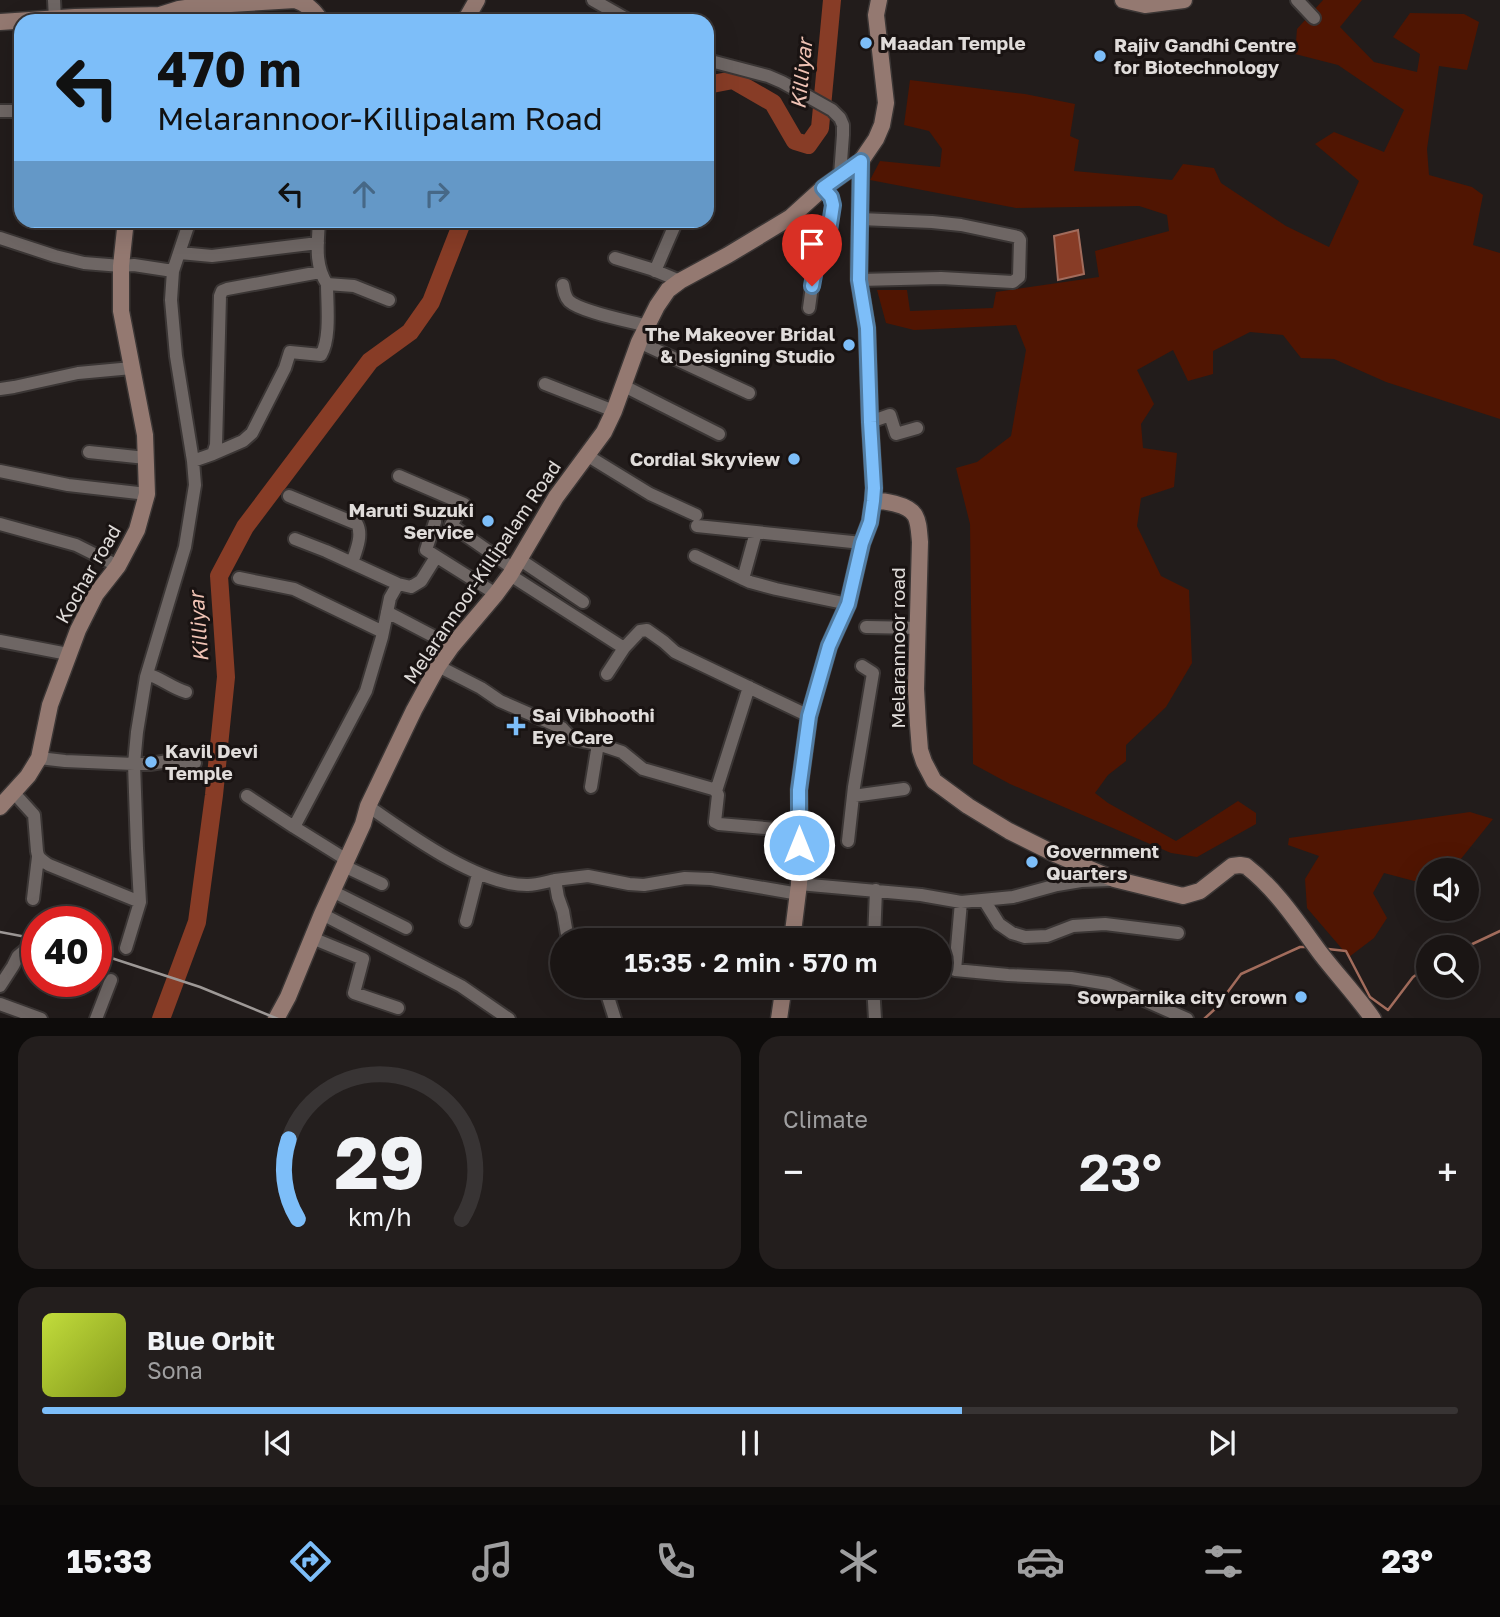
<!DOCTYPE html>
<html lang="en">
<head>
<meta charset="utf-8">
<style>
  body { margin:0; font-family:"Golos Text",sans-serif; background:#231e1d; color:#f1f3f6; height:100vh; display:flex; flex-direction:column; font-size:26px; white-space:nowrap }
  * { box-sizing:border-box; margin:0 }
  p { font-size:23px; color:#9f9fa0 }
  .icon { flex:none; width:38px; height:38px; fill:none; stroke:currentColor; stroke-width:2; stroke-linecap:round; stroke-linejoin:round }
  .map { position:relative; height:1018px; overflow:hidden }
  .details { display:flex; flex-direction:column; gap:18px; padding:18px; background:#0e0c0b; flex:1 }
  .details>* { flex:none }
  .top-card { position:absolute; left:14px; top:14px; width:700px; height:214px; border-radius:21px; box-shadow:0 7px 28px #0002,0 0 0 2px #383434; background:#7dbef9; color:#111; overflow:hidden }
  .controls { position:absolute; left:1416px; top:858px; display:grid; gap:14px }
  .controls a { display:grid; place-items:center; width:63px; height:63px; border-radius:50%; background:#1a1514; box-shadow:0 7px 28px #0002,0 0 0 2px #383434; font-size:35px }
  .speed { position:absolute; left:21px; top:906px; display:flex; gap:14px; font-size:35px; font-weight:700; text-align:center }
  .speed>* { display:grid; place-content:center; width:91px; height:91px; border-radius:50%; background:#1a1514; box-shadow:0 7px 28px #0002,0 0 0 2px #383434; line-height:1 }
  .speed .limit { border:10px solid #d22; background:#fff; color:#111 }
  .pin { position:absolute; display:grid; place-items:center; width:60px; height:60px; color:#fff; margin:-72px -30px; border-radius:50% 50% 50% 0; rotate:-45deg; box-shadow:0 0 7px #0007 }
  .pin .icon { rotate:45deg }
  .me { position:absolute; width:77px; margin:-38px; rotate:0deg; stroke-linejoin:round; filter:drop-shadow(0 0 5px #0008) }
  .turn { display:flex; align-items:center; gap:24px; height:147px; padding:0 28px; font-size:32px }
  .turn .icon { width:91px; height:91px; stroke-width:2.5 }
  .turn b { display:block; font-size:49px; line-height:60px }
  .lanes { display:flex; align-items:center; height:66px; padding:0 28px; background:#0003; justify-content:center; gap:35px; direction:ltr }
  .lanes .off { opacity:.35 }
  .big { font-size:52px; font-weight:600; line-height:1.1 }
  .details .widget { flex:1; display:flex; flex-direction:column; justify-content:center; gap:10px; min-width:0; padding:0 24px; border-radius:21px; background:#231e1d }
  .details .dial { align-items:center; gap:0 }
  .dial svg { height:182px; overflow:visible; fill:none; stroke:#383434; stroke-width:7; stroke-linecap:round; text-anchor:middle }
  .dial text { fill:#f1f3f6; stroke:none }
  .song { display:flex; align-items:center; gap:21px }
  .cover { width:84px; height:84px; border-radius:10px; background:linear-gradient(135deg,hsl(70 70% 55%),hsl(70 70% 35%)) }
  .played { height:7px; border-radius:4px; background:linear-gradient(90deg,#7dbef9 65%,#383434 65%) }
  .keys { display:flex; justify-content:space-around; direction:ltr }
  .heat { display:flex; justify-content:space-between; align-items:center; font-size:38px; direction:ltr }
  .details .tiles { flex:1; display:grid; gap:18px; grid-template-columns:1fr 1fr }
  .widget:last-child { grid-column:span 2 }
  .trip { position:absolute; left:550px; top:928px; width:402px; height:70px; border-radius:35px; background:#1a1514; box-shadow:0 7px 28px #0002,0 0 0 2px #383434; font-weight:600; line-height:70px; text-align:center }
  .dock { display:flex; height:112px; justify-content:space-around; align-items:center; background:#0a0808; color:#9f9fa0 }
  .dock .icon { width:49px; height:49px }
  .dock .active { color:#7dbef9 }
  .dock b { font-size:32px; color:#f1f3f6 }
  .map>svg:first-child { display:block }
</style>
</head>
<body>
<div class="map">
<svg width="1500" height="1019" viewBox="0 0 1500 1019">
  <rect width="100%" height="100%" fill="#221c1b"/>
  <path fill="#501502" d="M1323,0H1362L1340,27L1374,62L1417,72L1420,54L1393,37L1410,13L1464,14L1479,22L1467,70L1439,66L1427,149L1429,175L1472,187L1483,195L1473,245L1500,253V419L1386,382L1334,359L1301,358L1283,335L1250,332L1213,351V374L1188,381L1173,350L1137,370L1154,404L1141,424L1143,448L1177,453L1174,487L1141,498L1137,526L1161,576L1189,590L1192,663L1166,707L1126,745V761L1108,775L1095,793L1108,803L1176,841L1238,801L1256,813V824L1197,857L1171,853L1010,784L973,764L970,524L956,468L977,462L1011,436L1026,350L1016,325L914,330L886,323L877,290H907L910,311L993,308L996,292L1099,277L1095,251L1169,231L1167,215L1139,206L1016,208L870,180L880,161L940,167L942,149L929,131L904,125L910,80L1025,94L1075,104L1070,136L1079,140L1074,171L1172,180L1183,164L1214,168L1221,183L1286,226L1329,247L1359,181L1315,144L1334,132L1384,152L1404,110L1338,65L1295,54L1297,29Z
    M1470,812L1493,819L1452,870H1428V881H1414L1384,873L1373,893L1387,918L1374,938L1349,957L1307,908L1305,879L1319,856L1288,845L1289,838Z"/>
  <path fill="#873c26" stroke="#a26c5c" stroke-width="2" d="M1078,230L1084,274L1058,280L1054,236Z"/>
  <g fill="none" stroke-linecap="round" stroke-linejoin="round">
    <path stroke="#a26c5c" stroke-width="2.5" d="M1466,947L1500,931
      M1328,949L1346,951L1370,997L1388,1010L1413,977L1428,967
      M1204,1019L1215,1009L1241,974L1300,947H1306"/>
    <path stroke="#873c26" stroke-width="18" d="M707,85L733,80L773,103L795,141L808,145L820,128L832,0
      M161,1019L197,922L214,795L226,677L219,576L245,527L370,361L410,332L431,302L463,220"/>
    <g stroke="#3b3635" stroke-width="16">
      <path id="street" d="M54,0L55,19
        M593,0L630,21
        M1297,0L1314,18
        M707,60L768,76L782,82L832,110L840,118L843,125V135L840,175
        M0,111H21
        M791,217L813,234L821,237L815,264L809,308
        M319,220C318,243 314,264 327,284L354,286L389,300
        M821,237H828L833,205L831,197L823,188
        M0,238L55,256L84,263L121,266L134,265L173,271
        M180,253L212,256L318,243
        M615,258L651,269L680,281
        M655,271L677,220
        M859,280L941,278L1013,282L1019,277L1020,240L1018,237L961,225L932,222L860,219
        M563,285C564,291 565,297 569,301C581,312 629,321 647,326
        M639,342L749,393
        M545,384L614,411
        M624,386L719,434
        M0,389L14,387L78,373L132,368
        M870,422L890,415L896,434L917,428
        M89,452L146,458
        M213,454L243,441L252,433L285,368L290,352L321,355C331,338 327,304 327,284
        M588,456L650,494L696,515
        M193,461L213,454L216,445L220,296L222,291L227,289L320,272
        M0,471L68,485L147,494
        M399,476L464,504L451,525L514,569
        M289,496L357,524C363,535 356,551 352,563
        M435,522L426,550L496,594
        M0,524L76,545L118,566
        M697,526L862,543
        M295,539L326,551L398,584L411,587L421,581L436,557
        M695,556L750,582L776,589L848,604
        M519,559L583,602
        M510,575L624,648L607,674
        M239,578L294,589L383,632
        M743,579L756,532
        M387,612L452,646
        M866,627L919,628
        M0,641L68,654
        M624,648L640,631L647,630L664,642L675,652L809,716
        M438,666L481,688L500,701L562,728L572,739L598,744L622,752L643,769L713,789L716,791L718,795L715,822L719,824L800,831
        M147,674C161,678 172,688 186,692
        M39,758L65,761L134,764H150L174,760L195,763
        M591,787L598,744
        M716,791L749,687
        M14,793L34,815L37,851C38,859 43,861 49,865L140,902
        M247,796L294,827L347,860
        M853,796L904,789
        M368,806C408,834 479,886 528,885C536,885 546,882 555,880
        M294,827L366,691L382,637L390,598L398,584
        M848,841L854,787L873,673L862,666
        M344,866L382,884
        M799,884L921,895L961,902L1013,897L1057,885L1081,881L1111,880
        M332,891L406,928
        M33,899L38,857
        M984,900L999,924L1012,933L1025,937L1047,936L1073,926L1105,924L1178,933
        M961,902L955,970L1008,975L1071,978L1108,984L1187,1019
        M322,914L461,986L509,1019
        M466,921L478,874
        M312,938L363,959L354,993L398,1008
        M568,940L563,911L558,897L555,880L588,876L629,884L644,885L685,878L711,879L799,894
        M874,940L876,890
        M126,948L140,902L137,848L134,764L137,732L146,677L185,547L195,485L193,461L176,356L171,300L173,271L190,220
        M600,985L608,997L615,1019
        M873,985L875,1019
        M0,986L13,966L18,956L30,946
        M0,1004L41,1019
        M96,1019L111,980"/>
    </g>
    <g stroke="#3b3635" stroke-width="19">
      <path id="secondary" d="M1123,0L1145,5L1184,0
        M465,21L477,0
        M0,22L75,17L160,15L179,9L198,6L295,0C307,4 314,10 321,21
        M873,501C881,500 888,502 896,504C919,510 918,520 920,542L916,689L918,725L920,750L924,762L934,781L968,806L1009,831L1057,855L1114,879L1183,896L1200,891L1232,866L1240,865L1246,866C1277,890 1298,923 1321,954C1338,976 1357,996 1373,1019
        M0,807L28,776L39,758L50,705L78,630L96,594L118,566L137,530L147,494L145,435L121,311V266L126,220
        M792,940L799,884L800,831L799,790L809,716L829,646L848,604L862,543L870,522L873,501L874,488L870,422L867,329L859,280V261L861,161L876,139L882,125L886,103L876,15L879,0
        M276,1019L288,997L322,914L363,824L368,806L414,710L438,666L452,646L496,594L510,575L556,497L604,432L614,411L639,342L657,306L668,290L680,281L728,255L791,217L823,188L861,161
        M779,1019L784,985"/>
    </g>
    <use href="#street" stroke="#6e6664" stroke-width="12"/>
    <use href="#secondary" stroke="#947971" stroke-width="16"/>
    <path stroke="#9e9997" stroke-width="2.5" d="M0,932L37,939
      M96,953L200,987L278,1019"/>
  </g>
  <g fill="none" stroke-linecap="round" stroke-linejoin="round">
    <g stroke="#517ca2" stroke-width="18">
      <path id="route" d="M799,845V790L809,716L829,646L848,604L862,543L870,522L873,501L874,488L870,422L867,328L859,280L861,161L823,188L831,197L833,205L828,237H821L812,286"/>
    </g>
    <use href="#route" stroke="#7dbef9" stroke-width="12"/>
  </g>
  <g fill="#7dbef9" stroke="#191312" stroke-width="2.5">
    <circle cx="866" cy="43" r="7"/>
    <circle cx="1100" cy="56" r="7"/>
    <circle cx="849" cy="345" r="7"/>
    <circle cx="794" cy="459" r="7"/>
    <circle cx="488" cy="521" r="7"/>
    <path d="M512.5 715.5h7v7h7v7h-7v7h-7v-7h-7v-7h7z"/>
    <circle cx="151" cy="762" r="7"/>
    <circle cx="1032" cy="862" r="7"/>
    <circle cx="1301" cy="997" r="7"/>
  </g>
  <g text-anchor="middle" stroke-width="6" stroke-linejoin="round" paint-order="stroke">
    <g font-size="19" font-weight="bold" fill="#e0dcda" stroke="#191312" text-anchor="start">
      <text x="880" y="50">Maadan Temple</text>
      <text x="1114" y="52">Rajiv Gandhi Centre<tspan x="1114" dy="22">for Biotechnology</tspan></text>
      <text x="835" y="341" text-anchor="end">The Makeover Bridal<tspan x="835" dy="22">&amp; Designing Studio</tspan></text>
      <text x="780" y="466" text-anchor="end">Cordial Skyview</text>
      <text x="474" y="517" text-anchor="end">Maruti Suzuki<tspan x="474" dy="22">Service</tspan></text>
      <text x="532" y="722">Sai Vibhoothi<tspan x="532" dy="22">Eye Care</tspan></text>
      <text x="165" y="758">Kavil Devi<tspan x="165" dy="22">Temple</tspan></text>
      <text x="1046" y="858">Government<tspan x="1046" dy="22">Quarters</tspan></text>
      <text x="1287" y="1004" text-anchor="end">Sowparnika city crown</text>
    </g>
    <g font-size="19" fill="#e0dcda" stroke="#191312">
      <text transform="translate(482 572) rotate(-56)" y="7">Melarannoor-Killipalam Road</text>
      <text transform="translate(88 574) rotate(-60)" y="7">Kochar road</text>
      <text transform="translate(898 648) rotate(-90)" y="7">Melarannoor road</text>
    </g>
    <g font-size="21" font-style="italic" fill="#f0c3b5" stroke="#191312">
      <text transform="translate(802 74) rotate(-84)" y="7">Killiyar</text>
      <text transform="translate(199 627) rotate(-94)" y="7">Killiyar</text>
    </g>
  </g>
</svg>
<div class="controls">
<a><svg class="icon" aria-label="sound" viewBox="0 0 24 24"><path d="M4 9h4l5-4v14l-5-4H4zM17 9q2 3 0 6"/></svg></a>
<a><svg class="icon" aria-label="search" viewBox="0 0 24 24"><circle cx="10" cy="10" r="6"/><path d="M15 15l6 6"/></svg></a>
</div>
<div class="speed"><div class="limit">40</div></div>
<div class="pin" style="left:812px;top:286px;background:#d93025"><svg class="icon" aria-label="arrive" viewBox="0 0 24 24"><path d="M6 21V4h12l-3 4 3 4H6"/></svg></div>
<svg class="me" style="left:799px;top:845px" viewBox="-20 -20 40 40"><circle r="17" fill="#7dbef9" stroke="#fff" stroke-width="3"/><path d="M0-11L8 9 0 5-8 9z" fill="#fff"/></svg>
<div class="trip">15:35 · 2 min · 570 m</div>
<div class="top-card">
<div class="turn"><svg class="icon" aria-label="left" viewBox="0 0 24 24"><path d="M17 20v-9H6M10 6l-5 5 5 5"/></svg><div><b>470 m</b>Melarannoor-Killipalam Road</div></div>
<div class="lanes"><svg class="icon" aria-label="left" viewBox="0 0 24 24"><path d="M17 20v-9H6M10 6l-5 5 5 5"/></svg><svg class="icon off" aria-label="ahead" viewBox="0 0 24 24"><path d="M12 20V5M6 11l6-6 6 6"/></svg><svg class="icon off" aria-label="right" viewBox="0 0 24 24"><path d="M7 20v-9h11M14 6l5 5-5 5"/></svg></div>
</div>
</div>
<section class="details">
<div class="tiles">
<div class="widget dial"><svg viewBox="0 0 100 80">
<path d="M14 69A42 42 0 1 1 86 69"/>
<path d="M14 69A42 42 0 0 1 10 34" stroke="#7dbef9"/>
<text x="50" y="56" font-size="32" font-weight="700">29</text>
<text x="50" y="72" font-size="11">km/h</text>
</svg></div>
<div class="widget"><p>Climate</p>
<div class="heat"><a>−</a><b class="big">23°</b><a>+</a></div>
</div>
<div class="widget">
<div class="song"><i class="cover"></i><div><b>Blue Orbit</b><p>Sona</p></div></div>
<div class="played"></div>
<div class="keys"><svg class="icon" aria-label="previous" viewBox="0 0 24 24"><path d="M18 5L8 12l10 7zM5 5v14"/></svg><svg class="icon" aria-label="pause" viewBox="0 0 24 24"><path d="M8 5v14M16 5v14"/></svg><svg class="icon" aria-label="next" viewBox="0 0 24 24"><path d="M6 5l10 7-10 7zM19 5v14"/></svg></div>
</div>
</div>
</section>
<nav class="dock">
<b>15:33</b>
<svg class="icon active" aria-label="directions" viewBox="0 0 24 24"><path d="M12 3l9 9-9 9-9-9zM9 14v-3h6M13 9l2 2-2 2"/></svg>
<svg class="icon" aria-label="music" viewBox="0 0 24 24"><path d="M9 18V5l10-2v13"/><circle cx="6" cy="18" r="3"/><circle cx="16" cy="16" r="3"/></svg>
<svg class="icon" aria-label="phone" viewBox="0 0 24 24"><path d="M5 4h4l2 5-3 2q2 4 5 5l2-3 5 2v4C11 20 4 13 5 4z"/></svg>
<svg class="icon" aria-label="climate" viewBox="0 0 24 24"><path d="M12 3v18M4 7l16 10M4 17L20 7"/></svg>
<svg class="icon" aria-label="car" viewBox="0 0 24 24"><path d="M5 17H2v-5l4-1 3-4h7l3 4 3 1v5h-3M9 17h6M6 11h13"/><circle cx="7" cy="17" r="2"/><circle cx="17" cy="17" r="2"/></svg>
<svg class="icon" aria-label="filters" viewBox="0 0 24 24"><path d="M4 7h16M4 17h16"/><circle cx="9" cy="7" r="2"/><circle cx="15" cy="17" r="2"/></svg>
<b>23°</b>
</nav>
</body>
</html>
